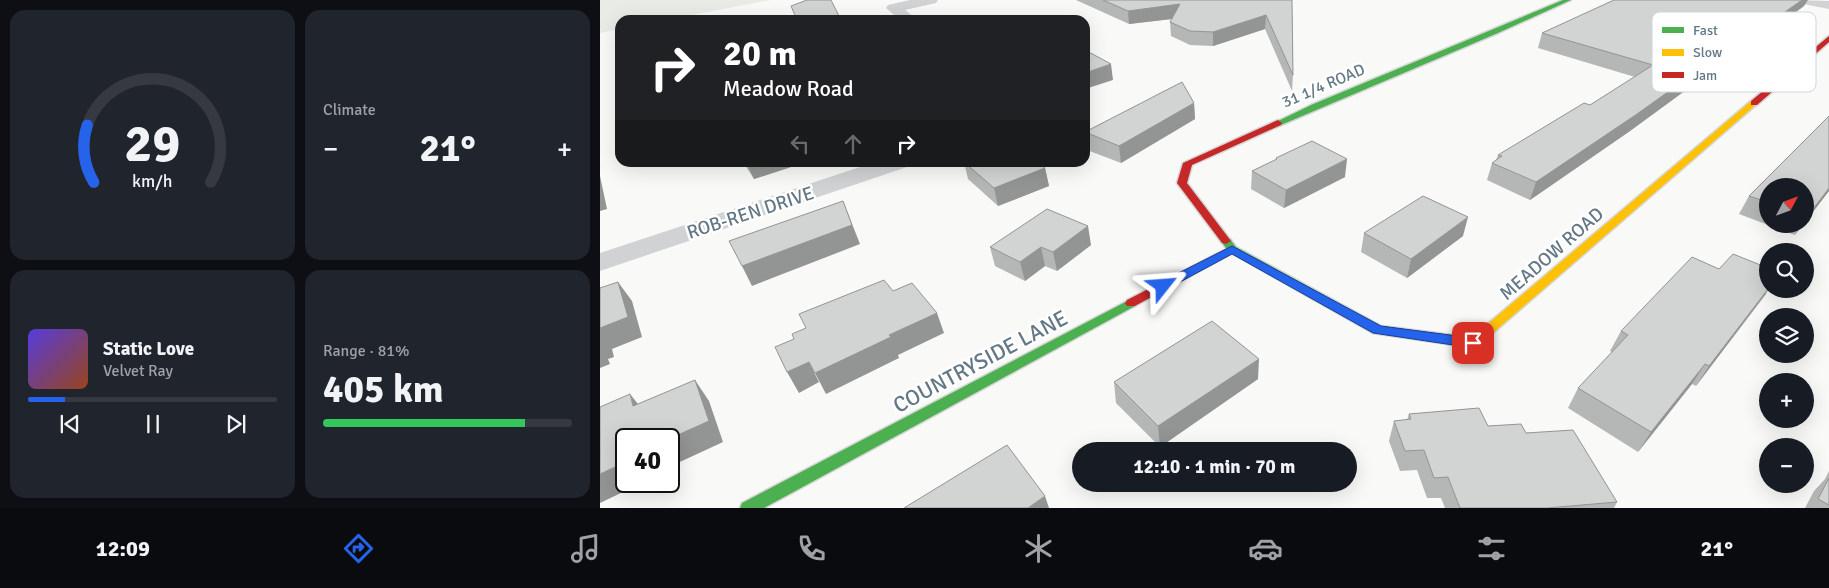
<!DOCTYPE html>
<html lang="en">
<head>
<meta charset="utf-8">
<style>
  body { margin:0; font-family:Signika,sans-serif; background:#20242c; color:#f1f3f6; height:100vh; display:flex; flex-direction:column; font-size:19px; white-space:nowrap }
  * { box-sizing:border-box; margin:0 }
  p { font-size:16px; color:#9ea1a6 }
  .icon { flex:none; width:28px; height:28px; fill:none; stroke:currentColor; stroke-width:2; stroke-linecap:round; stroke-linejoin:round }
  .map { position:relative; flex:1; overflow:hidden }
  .side { display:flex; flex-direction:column; gap:10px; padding:10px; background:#0d0f14; width:600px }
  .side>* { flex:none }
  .banner { position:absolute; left:15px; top:15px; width:475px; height:152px; border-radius:15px; box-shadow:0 5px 20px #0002; background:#202124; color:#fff; overflow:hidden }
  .needle { width:32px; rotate:49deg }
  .fabs { position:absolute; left:1159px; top:178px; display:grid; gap:10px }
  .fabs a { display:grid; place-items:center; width:55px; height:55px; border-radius:50%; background:#171b24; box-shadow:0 5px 20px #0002; font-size:25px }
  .speed { position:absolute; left:15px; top:428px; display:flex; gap:10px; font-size:25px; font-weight:700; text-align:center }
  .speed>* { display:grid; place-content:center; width:65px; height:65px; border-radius:50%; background:#171b24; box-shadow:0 5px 20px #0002; line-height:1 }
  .speed .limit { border:2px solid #111; border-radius:8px; background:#fff; color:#111 }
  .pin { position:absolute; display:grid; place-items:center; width:42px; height:42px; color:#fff; margin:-21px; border-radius:10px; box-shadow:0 2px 8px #0006 }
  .me { position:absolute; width:55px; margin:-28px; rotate:62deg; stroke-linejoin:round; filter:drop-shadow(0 0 4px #0008) }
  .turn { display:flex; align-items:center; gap:18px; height:105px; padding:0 25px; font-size:22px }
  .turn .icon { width:65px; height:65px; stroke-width:2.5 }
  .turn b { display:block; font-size:35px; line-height:42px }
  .lanes { display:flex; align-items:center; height:48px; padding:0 25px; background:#0003; justify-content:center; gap:25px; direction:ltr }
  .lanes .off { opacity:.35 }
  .big { font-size:38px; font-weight:700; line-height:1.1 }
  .side .tile { flex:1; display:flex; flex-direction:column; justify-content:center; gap:8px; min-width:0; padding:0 18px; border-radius:15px; background:#20242c }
  .side .dial { align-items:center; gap:0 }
  .dial svg { height:130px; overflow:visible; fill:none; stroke:#363941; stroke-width:7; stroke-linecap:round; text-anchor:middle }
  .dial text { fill:#f1f3f6; stroke:none }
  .song { display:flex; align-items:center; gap:15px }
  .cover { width:60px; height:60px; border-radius:8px; background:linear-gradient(135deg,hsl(250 70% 55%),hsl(20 70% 35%)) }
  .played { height:5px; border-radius:2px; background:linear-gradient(90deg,#2563eb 15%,#363941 15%) }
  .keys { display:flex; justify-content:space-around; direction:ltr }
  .heat { display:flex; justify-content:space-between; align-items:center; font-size:28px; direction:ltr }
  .charge { height:8px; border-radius:4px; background:linear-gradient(90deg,#34c759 81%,#363941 0) }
  .side .tiles { flex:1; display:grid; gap:10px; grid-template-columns:repeat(2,1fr) }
  .trip { position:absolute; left:472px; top:442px; width:285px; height:50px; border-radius:25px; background:#171b24; box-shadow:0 5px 20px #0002; font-weight:700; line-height:50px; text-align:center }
  .menu { display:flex; height:80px; justify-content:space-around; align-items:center; background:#090b0e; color:#9ea1a6 }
  .menu .icon { width:35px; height:35px }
  .menu .active { color:#2563eb }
  .menu b { font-size:22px; color:#f1f3f6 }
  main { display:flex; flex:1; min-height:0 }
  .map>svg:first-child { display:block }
</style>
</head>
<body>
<main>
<section class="side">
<div class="tiles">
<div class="tile dial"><svg viewBox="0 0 100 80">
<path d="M14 69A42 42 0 1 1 86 69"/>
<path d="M14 69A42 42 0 0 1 10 34" stroke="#2563eb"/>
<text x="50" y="56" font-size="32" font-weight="700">29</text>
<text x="50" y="72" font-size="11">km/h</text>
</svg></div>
<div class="tile"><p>Climate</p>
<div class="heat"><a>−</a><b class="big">21°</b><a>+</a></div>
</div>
<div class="tile">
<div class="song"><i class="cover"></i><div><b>Static Love</b><p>Velvet Ray</p></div></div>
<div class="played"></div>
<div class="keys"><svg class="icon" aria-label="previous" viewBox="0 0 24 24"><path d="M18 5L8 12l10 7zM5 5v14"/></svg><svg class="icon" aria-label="pause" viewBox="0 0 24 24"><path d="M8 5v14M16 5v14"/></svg><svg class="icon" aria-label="next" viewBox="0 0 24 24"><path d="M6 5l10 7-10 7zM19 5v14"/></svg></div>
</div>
<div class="tile"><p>Range · 81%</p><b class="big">405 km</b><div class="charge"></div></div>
</div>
</section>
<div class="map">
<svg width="1229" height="508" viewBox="0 0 1229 508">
  <rect width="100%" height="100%" fill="#f9f9f8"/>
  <path fill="#e9ece6" d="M0,0H171L66,20H20V29L0,33Z"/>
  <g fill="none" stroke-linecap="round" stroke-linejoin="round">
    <g stroke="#d5d7d7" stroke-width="3">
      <path id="fast" d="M963,0H971L898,33L681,125L678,126L674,123L711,105Z
        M626,238L630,239L636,247L781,326L868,337L873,339L875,342L873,345L868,347L773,333L628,251L621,241Z
        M531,299L535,300L537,303L535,306L164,508H140L142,503Z"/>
    </g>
    <g stroke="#d5d7d7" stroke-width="3">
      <path id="slow" d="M1151,101L1158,103L878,346L873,348L863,345L861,342L863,339L871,338Z"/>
    </g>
    <g stroke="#d5d7d7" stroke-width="3">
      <path id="jam" d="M1229,36V42L1157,105H1151V101Z
        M678,120L682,123L681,125L592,165L587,183L631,241L626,244L622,243L577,183L583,163Z
        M632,246L638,249L636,251L535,306H527L525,303L527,300Z"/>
    </g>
    <path fill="#d1d2d3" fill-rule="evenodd" d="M310,0H338L336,3L305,10L318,20H300L286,8L288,5Z
      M1196,0L1229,1V9L1198,3Z
      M275,162H310L307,167L0,271V253Z"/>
    <use href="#fast" fill="#4caf50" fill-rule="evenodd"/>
    <use href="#slow" fill="#ffc107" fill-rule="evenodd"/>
    <use href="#jam" fill="#c62828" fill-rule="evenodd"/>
  </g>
  <path fill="#b5b6b6" d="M476,0H692L693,75L692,91L665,29L613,46L590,45L571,36L570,22L572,19L529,24Z
    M1204,6L1142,52L1134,57H1131L1030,131L930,200L887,180L892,163L896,160L898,155L990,105L1035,77L938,48L942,33Z
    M594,103L595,119L521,163L487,150L485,132Z
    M1229,116V191L1205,222V186H1168V224H1204L1195,235L1139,214L1149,196Z
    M676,158L745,177L684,208L651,189L652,171L676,160Z
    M143,162H193L194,166L154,179Z
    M364,162H438L445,168L449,186L398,206L368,179Z
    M764,233L863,236L807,278L761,252Z
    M491,245L457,271L445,266L425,281L395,266L390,247Z
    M1167,293L1096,386L1092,384L1038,452L968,408L978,388L1012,352L1010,351L1021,331Z
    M658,379L560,447L516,403L514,382Z
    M809,414L926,433L1017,502L1014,508H845L841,498H827L817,470L800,471L789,441L794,421L807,420Z
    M1229,471V508H1205L1214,491L1225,479Z"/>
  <path fill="#939494" d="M1202,0H1208L1204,6L1134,57L1141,43Z
    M580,4V18L529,24L528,11Z
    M666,15L665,29L613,46V32Z
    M1138,42L1131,57L1030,131L930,200L936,182Z
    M511,64L513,80L485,89V73Z
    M594,103L595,119L521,163L519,146Z
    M747,159L745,177L684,208L686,190Z
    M146,162H193L194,166L154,179Z
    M445,168L449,186L398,206L394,188Z
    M0,176L7,209L0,211Z
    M1229,188V191L1205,222V220L1207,217Z
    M243,201L260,244L152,286L142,266Z
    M868,217L863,236L807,278L811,259Z
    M488,226L491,245L457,271L453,252Z
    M441,247L445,266L425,281L420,262Z
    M18,282L32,301L42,337L12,349L14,357L8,359L10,364L0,368V328Z
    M1168,289H1169L1096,386L1109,366Z
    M337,313L344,333L298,355L299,358L226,394L215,373L289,335Z
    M659,359L658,379L560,447L558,426Z
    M209,362L219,382L199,393L187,372Z
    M1105,364L1092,384L1038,452L1051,432Z
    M95,380L109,401L123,442L69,467V439Z
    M30,394L46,414L33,406Z
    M26,462V481H46L0,503V474Z
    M445,496L449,508H428Z"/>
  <path fill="#d2d4d4" stroke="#939494" d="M207,0H231L241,20H197L191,6Z
    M503,0H692L693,75L666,15L613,32L590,31L570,22L580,4L528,11Z
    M1014,0H1202L1149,37L1141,43L1138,42L1037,114L936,182L892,163L902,156L898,155L984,103L990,105L1053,65L942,33Z
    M485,50L511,64L485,73Z
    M582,82L594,103L519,146L485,132Z
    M1229,116V188L1207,217L1205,216V186H1168V202L1149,196Z
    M712,141L747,159L686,190L652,171L677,159L676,158Z
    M364,162H438L445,168L394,188Z
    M823,196L868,217L811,259L764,233Z
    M243,201L252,225L142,266L129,241Z
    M447,209L488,226L453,252L441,247L420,262L390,247Z
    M1133,254L1168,268V289L1109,366L1105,364L1051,432L978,388L1028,335L1021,331L1092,257L1119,269Z
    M284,280L293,291L312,283L337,313L289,335L291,337L215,373L209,362L187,372L175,347L194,339L192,334L206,328L199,314Z
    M18,282L28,317L0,328V288Z
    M612,321L659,359L558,426L514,382Z
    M95,380L109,421L69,439H26V462L0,474V407L30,394L33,406Z
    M879,408L888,426L921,424L926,433L973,430L1017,502L947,508H860L848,477L834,478L824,450L805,451L794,421L811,419L809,414Z
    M407,445L445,496L428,508H304Z
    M1229,478V505L1218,499Z"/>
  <path fill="#2563eb" stroke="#184099" d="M632,246L781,326L873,338L878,340L880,343L878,346L873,348L773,333L632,254L567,289H559L557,286L559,283Z"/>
  <g text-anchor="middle" stroke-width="5" stroke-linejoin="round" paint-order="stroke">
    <g font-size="16" fill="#637784" stroke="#fff">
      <text transform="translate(723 85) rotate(-23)" y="6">31 1/4 ROAD</text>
    </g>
    <g font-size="19" fill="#637784" stroke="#fff">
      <text transform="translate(150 212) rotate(-18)" y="7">ROB-REN DRIVE</text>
      <text transform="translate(951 253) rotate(-41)" y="7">MEADOW ROAD</text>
    </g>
    <g font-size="22" fill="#637784" stroke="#fff">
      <text transform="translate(380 361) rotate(-28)" y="8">COUNTRYSIDE LANE</text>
    </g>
  </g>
  <rect x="1052" y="12" width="164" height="80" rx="8" fill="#fff" stroke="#d0d6da" stroke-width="1"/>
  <rect x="1062" y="27" width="22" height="6" fill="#4caf50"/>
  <rect x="1062" y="49" width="22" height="7" fill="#ffc107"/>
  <rect x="1062" y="72" width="22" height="6" fill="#c62828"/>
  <g font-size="14" fill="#637784">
    <text x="1093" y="35">Fast</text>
    <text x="1093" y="57">Slow</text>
    <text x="1093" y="80">Jam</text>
  </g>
</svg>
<div class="fabs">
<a><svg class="needle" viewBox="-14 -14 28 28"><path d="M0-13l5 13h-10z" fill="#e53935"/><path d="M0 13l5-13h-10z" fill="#9ea1a6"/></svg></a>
<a><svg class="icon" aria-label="search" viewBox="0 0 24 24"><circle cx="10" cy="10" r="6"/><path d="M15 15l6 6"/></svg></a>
<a><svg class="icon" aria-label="layers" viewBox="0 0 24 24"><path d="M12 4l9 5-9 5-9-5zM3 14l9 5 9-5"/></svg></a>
<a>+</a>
<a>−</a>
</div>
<div class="speed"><div class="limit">40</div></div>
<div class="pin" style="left:873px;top:343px;background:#d93025"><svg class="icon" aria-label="arrive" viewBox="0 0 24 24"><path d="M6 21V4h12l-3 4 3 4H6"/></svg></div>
<svg class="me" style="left:563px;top:286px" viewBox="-20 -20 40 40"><path d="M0-17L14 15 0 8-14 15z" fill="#2563eb" stroke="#fff" stroke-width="4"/></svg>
<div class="trip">12:10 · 1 min · 70 m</div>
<div class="banner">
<div class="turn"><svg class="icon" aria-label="right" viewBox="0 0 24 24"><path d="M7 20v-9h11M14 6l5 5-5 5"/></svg><div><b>20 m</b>Meadow Road</div></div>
<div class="lanes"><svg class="icon off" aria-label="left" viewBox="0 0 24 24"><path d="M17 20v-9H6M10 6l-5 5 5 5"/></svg><svg class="icon off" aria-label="ahead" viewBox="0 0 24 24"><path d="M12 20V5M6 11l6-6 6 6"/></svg><svg class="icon" aria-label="right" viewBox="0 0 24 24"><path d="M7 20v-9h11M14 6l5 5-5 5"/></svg></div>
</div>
</div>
</main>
<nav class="menu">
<b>12:09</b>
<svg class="icon active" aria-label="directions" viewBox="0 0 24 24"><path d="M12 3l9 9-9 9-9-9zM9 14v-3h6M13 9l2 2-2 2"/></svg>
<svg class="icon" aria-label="music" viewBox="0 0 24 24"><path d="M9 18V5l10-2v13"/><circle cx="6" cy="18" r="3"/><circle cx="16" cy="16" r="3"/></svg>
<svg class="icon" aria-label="phone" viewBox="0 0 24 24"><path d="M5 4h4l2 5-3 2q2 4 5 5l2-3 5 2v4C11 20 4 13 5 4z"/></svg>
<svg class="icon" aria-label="climate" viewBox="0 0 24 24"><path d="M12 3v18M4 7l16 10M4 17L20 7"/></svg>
<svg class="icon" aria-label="car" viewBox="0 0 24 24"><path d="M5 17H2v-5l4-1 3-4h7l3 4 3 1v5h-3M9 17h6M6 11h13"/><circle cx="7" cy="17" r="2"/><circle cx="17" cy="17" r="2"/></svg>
<svg class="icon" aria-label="filters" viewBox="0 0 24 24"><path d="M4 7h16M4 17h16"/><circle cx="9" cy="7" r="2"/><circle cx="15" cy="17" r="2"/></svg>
<b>21°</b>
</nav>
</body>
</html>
